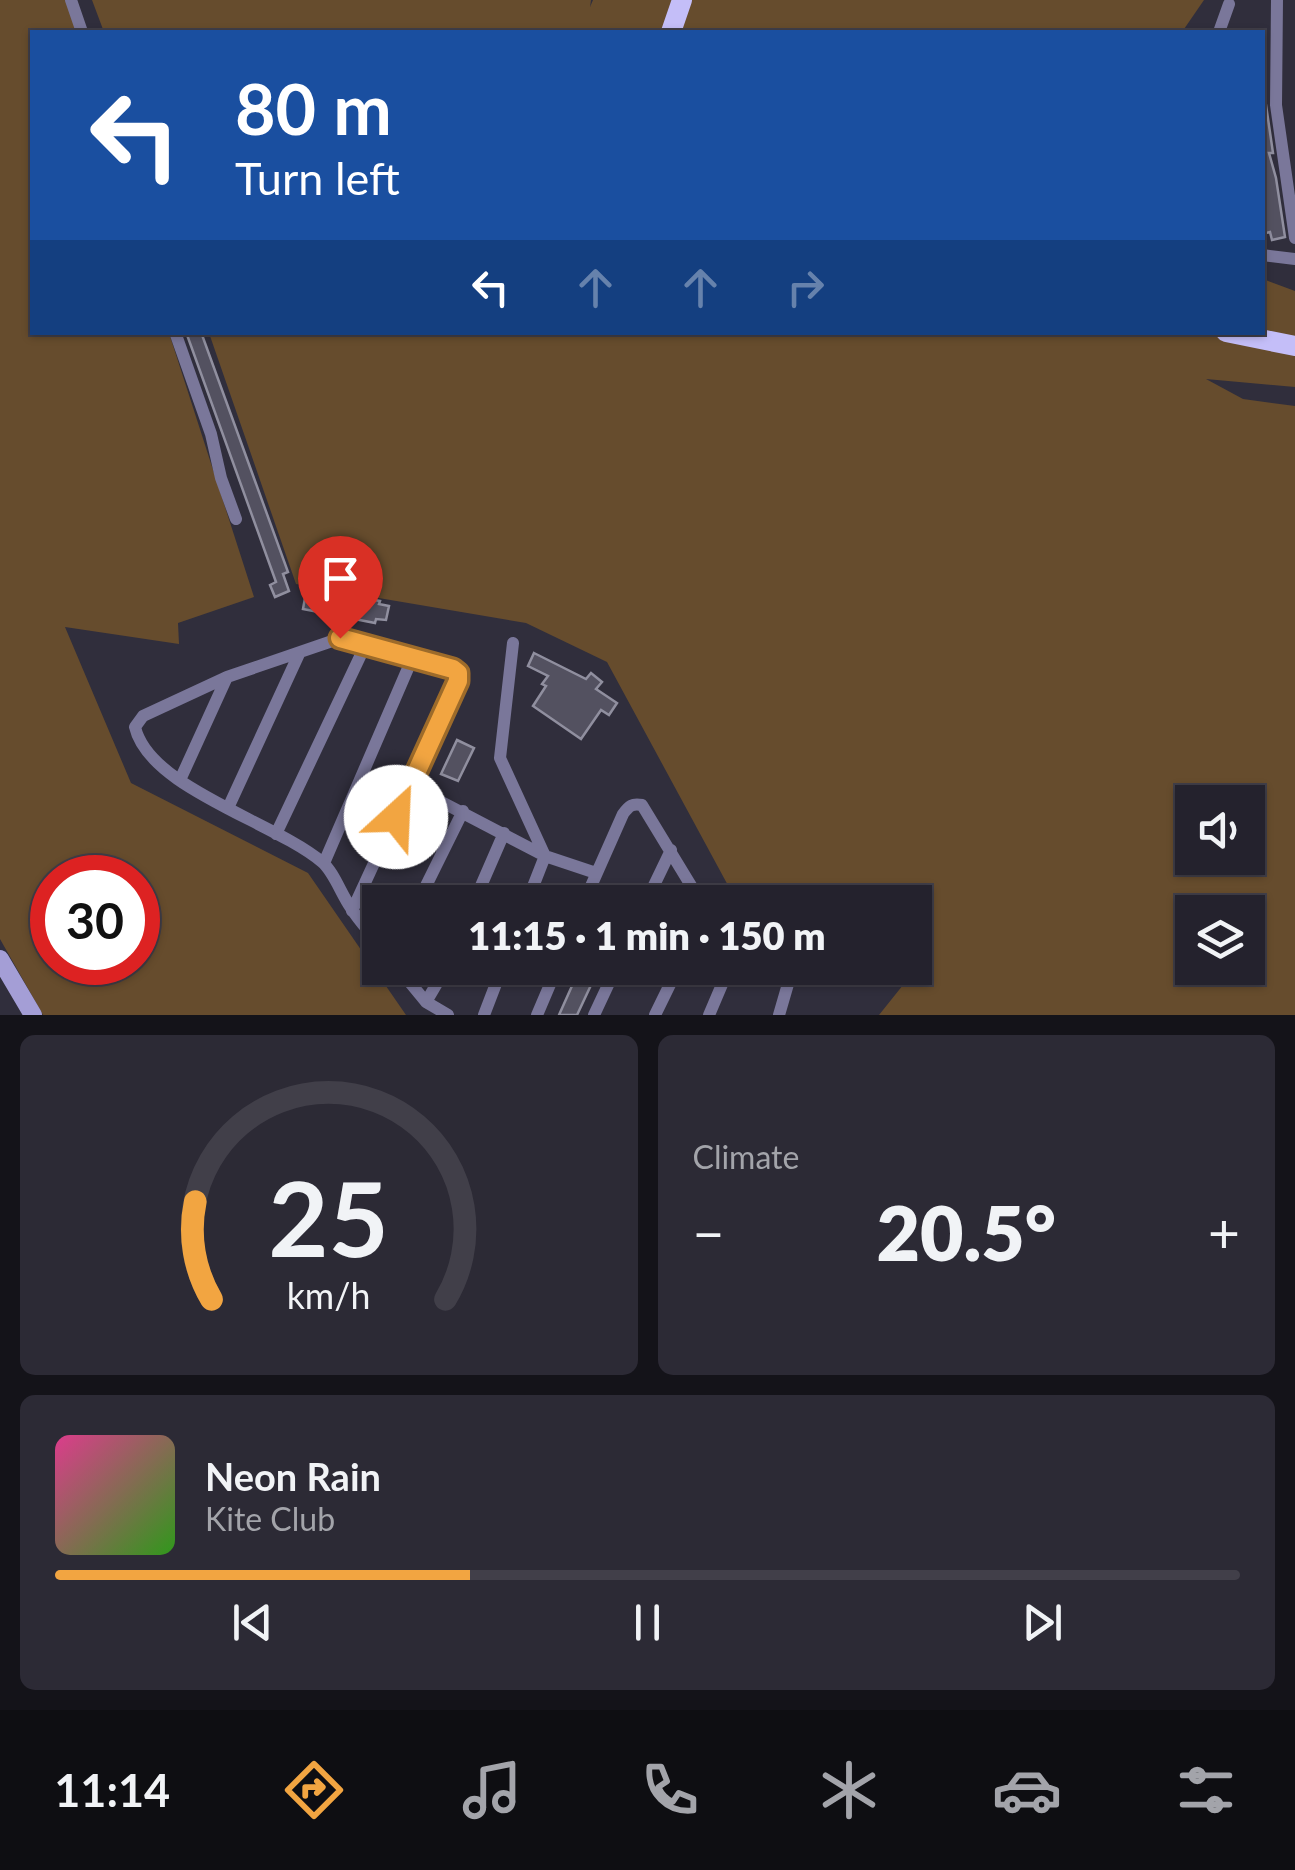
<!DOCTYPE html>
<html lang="en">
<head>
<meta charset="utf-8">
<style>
  body { margin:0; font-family:Lato,sans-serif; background:#2c2a35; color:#f1f3f6; height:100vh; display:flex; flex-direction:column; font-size:38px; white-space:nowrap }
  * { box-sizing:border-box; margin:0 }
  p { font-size:32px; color:#a3a4aa }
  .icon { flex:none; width:55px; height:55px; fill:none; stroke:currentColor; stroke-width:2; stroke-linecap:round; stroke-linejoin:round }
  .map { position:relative; height:1015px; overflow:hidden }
  .details { display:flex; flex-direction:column; gap:20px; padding:20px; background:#141319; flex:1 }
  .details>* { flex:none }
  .hud { position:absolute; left:30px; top:30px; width:1235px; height:305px; border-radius:0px; box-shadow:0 2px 8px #0004,0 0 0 2px #413f49; background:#1a4fa0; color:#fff; overflow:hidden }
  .buttons { position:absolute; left:1175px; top:785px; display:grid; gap:20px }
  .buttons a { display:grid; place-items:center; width:90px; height:90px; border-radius:0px; background:#24222d; box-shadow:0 2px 8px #0004,0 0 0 2px #413f49; font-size:50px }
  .speed { position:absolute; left:30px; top:855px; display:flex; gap:20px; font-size:50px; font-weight:700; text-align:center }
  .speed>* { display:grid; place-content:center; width:130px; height:130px; border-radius:50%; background:#24222d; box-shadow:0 2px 8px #0004,0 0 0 2px #413f49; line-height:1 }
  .speed .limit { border:15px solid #d22; background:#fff; color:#111 }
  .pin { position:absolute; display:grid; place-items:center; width:85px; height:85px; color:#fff; margin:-102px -42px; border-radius:50% 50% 50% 0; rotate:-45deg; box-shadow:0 0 10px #0007 }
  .pin .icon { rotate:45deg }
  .me { position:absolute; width:110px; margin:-55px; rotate:25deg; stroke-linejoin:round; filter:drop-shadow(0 0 8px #0008) }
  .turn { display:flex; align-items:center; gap:35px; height:210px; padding:0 40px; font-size:45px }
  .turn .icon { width:130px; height:130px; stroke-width:2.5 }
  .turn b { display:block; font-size:70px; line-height:85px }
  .lanes { display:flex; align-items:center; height:95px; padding:0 40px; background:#0003; justify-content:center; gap:50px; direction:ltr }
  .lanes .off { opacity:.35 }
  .big { font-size:75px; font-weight:800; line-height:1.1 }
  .details .tile { flex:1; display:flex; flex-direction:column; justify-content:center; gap:15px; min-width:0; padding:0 35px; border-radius:15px; background:#2c2a35 }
  .details .dial { align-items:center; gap:0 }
  .dial svg { height:260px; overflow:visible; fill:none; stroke:#413f49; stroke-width:7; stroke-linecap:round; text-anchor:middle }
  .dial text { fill:#f1f3f6; stroke:none }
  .song { display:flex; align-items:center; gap:30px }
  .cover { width:120px; height:120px; border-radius:15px; background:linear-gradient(135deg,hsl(330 70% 55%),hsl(110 70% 35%)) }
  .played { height:10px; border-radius:5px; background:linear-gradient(90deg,#f2a541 35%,#413f49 35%) }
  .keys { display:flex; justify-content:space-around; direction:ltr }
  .heat { display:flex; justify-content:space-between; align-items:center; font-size:55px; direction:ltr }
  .details .tiles { flex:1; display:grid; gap:20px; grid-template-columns:1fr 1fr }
  .tile:last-child { grid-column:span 2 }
  .trip { position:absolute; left:362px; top:885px; width:570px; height:100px; border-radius:0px; background:#24222d; box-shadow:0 2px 8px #0004,0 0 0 2px #413f49; font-weight:800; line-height:100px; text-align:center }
  .menu { display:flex; height:160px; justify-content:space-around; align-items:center; background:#0e0e12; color:#a3a4aa }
  .menu .icon { width:70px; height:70px }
  .menu .current { color:#f2a541 }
  .menu b { font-size:45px; color:#f1f3f6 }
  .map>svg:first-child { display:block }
</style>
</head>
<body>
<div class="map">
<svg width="1295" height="1015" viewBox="0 0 1295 1015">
  <rect width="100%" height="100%" fill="#302e3c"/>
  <path fill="#664c2d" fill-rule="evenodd" d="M0,0H67L80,32H32V332L169,333L254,597L178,623L179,644L65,627L131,783L308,873L406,1015H43L0,939ZM52,878H138V962H52Z
    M92,0H591L590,7L593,0H1204L1182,32H104Z
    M1263,279L1295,291V387L1206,379L1243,399L1295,406V1015H879L903,985L898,968H915V902H877L872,890L771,902H737L607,662L526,623L296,584L209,333L1262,332ZM1192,802H1248V858H1192ZM1192,912H1248V968H1192Z"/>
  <path fill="#535160" stroke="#908f9f" stroke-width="2.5" d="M1262,105H1266L1273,153H1269L1276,178L1285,237L1272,240L1270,232L1262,234Z
    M186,332H201L288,572L283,574L289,591L275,597L270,585L276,582Z
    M307,587L380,601L379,604L389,606L386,620L376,619L375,623L303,609Z
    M534,653L586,679L591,673L602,682L596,689L617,703L609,715L601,710L581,739L533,706L546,686L542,684L548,676L528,666Z
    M457,740L474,748L458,781L441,774Z
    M580,968H599L577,1015H559Z"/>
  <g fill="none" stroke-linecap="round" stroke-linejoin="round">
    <path stroke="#7a779a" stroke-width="12" d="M71,0L82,32
      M1277,0L1276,105L1295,238
      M1219,32L1229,4
      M1262,255L1295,259
      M175,332L211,434L221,478L236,519
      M513,643L500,758L545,856L527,902
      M180,780L227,677
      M411,786L545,856L596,873
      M228,808L299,654
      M276,834L365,646
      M324,863L412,659
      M418,902L463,811
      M474,902L504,833
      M584,902L623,814C629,806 632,803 642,805L701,902
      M646,902L671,850
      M352,911L458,681V673L453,669L341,638L227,677L143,716L135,727C149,788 275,822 322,862C334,872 341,894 351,908C359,921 370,932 380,945
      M398,968L426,1002L448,1015
      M778,968L788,984L779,1015
      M426,1002L446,968
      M484,1015L502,968
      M537,1015L557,968
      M594,1015L616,968
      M655,1015L678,968
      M709,1015L729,968"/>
    <path stroke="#a49ed6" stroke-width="18" d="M0,959L33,1015"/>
    <path stroke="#c4bef8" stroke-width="20" d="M671,32L682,0
      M1226,332L1295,346"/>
  </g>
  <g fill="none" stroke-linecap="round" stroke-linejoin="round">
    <g stroke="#9d6b2a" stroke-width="25">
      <path id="route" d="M340,638L453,669L458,673V681L396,817"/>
    </g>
    <use href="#route" stroke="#f2a541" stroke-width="18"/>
  </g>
</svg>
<div class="buttons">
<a><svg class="icon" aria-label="sound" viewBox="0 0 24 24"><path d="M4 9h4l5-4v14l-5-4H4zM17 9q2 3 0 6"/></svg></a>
<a><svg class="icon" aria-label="layers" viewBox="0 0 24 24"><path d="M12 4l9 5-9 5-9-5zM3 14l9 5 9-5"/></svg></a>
</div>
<div class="speed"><div class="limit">30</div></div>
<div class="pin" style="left:340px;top:638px;background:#d93025"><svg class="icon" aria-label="arrive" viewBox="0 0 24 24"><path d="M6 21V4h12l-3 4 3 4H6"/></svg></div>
<svg class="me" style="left:396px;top:817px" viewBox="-20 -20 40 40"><circle r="19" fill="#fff"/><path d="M0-13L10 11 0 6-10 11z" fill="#f2a541"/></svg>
<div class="trip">11:15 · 1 min · 150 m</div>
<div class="hud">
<div class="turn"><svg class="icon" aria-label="left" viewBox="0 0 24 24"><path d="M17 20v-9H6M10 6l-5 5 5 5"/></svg><div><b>80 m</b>Turn left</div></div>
<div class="lanes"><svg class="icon" aria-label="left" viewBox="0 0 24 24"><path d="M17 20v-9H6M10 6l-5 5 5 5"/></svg><svg class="icon off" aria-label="ahead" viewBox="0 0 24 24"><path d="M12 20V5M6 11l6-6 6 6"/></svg><svg class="icon off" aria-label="ahead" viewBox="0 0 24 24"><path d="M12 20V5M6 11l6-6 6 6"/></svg><svg class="icon off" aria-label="right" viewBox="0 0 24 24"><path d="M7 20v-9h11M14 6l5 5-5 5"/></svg></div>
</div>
</div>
<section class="details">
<div class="tiles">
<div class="tile dial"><svg viewBox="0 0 100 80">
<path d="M14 69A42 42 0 1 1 86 69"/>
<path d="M14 69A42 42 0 0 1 9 39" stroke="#f2a541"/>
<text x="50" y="56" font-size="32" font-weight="700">25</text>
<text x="50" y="72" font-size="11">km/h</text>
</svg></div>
<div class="tile"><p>Climate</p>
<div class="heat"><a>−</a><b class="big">20.5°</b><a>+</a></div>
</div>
<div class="tile">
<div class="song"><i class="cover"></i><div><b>Neon Rain</b><p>Kite Club</p></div></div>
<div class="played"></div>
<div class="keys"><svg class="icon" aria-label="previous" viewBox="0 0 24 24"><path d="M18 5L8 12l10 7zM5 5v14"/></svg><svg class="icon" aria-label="pause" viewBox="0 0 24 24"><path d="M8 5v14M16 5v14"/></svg><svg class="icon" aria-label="next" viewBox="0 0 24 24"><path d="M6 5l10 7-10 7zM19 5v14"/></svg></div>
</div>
</div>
</section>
<nav class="menu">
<b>11:14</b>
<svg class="icon current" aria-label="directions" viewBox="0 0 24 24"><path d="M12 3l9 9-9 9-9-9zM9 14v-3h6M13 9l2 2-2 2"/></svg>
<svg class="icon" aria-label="music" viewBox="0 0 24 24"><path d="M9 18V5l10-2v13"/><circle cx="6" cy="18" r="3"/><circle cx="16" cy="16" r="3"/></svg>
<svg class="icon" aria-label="phone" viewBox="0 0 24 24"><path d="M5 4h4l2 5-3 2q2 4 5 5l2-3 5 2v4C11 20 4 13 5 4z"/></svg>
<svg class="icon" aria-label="climate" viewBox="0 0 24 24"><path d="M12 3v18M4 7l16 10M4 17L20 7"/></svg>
<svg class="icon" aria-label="car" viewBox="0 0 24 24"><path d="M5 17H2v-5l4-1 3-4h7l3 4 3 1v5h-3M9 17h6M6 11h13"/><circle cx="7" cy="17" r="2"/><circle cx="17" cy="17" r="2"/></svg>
<svg class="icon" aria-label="filters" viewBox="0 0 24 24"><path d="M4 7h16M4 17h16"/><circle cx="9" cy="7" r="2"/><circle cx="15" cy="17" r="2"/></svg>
</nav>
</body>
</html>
